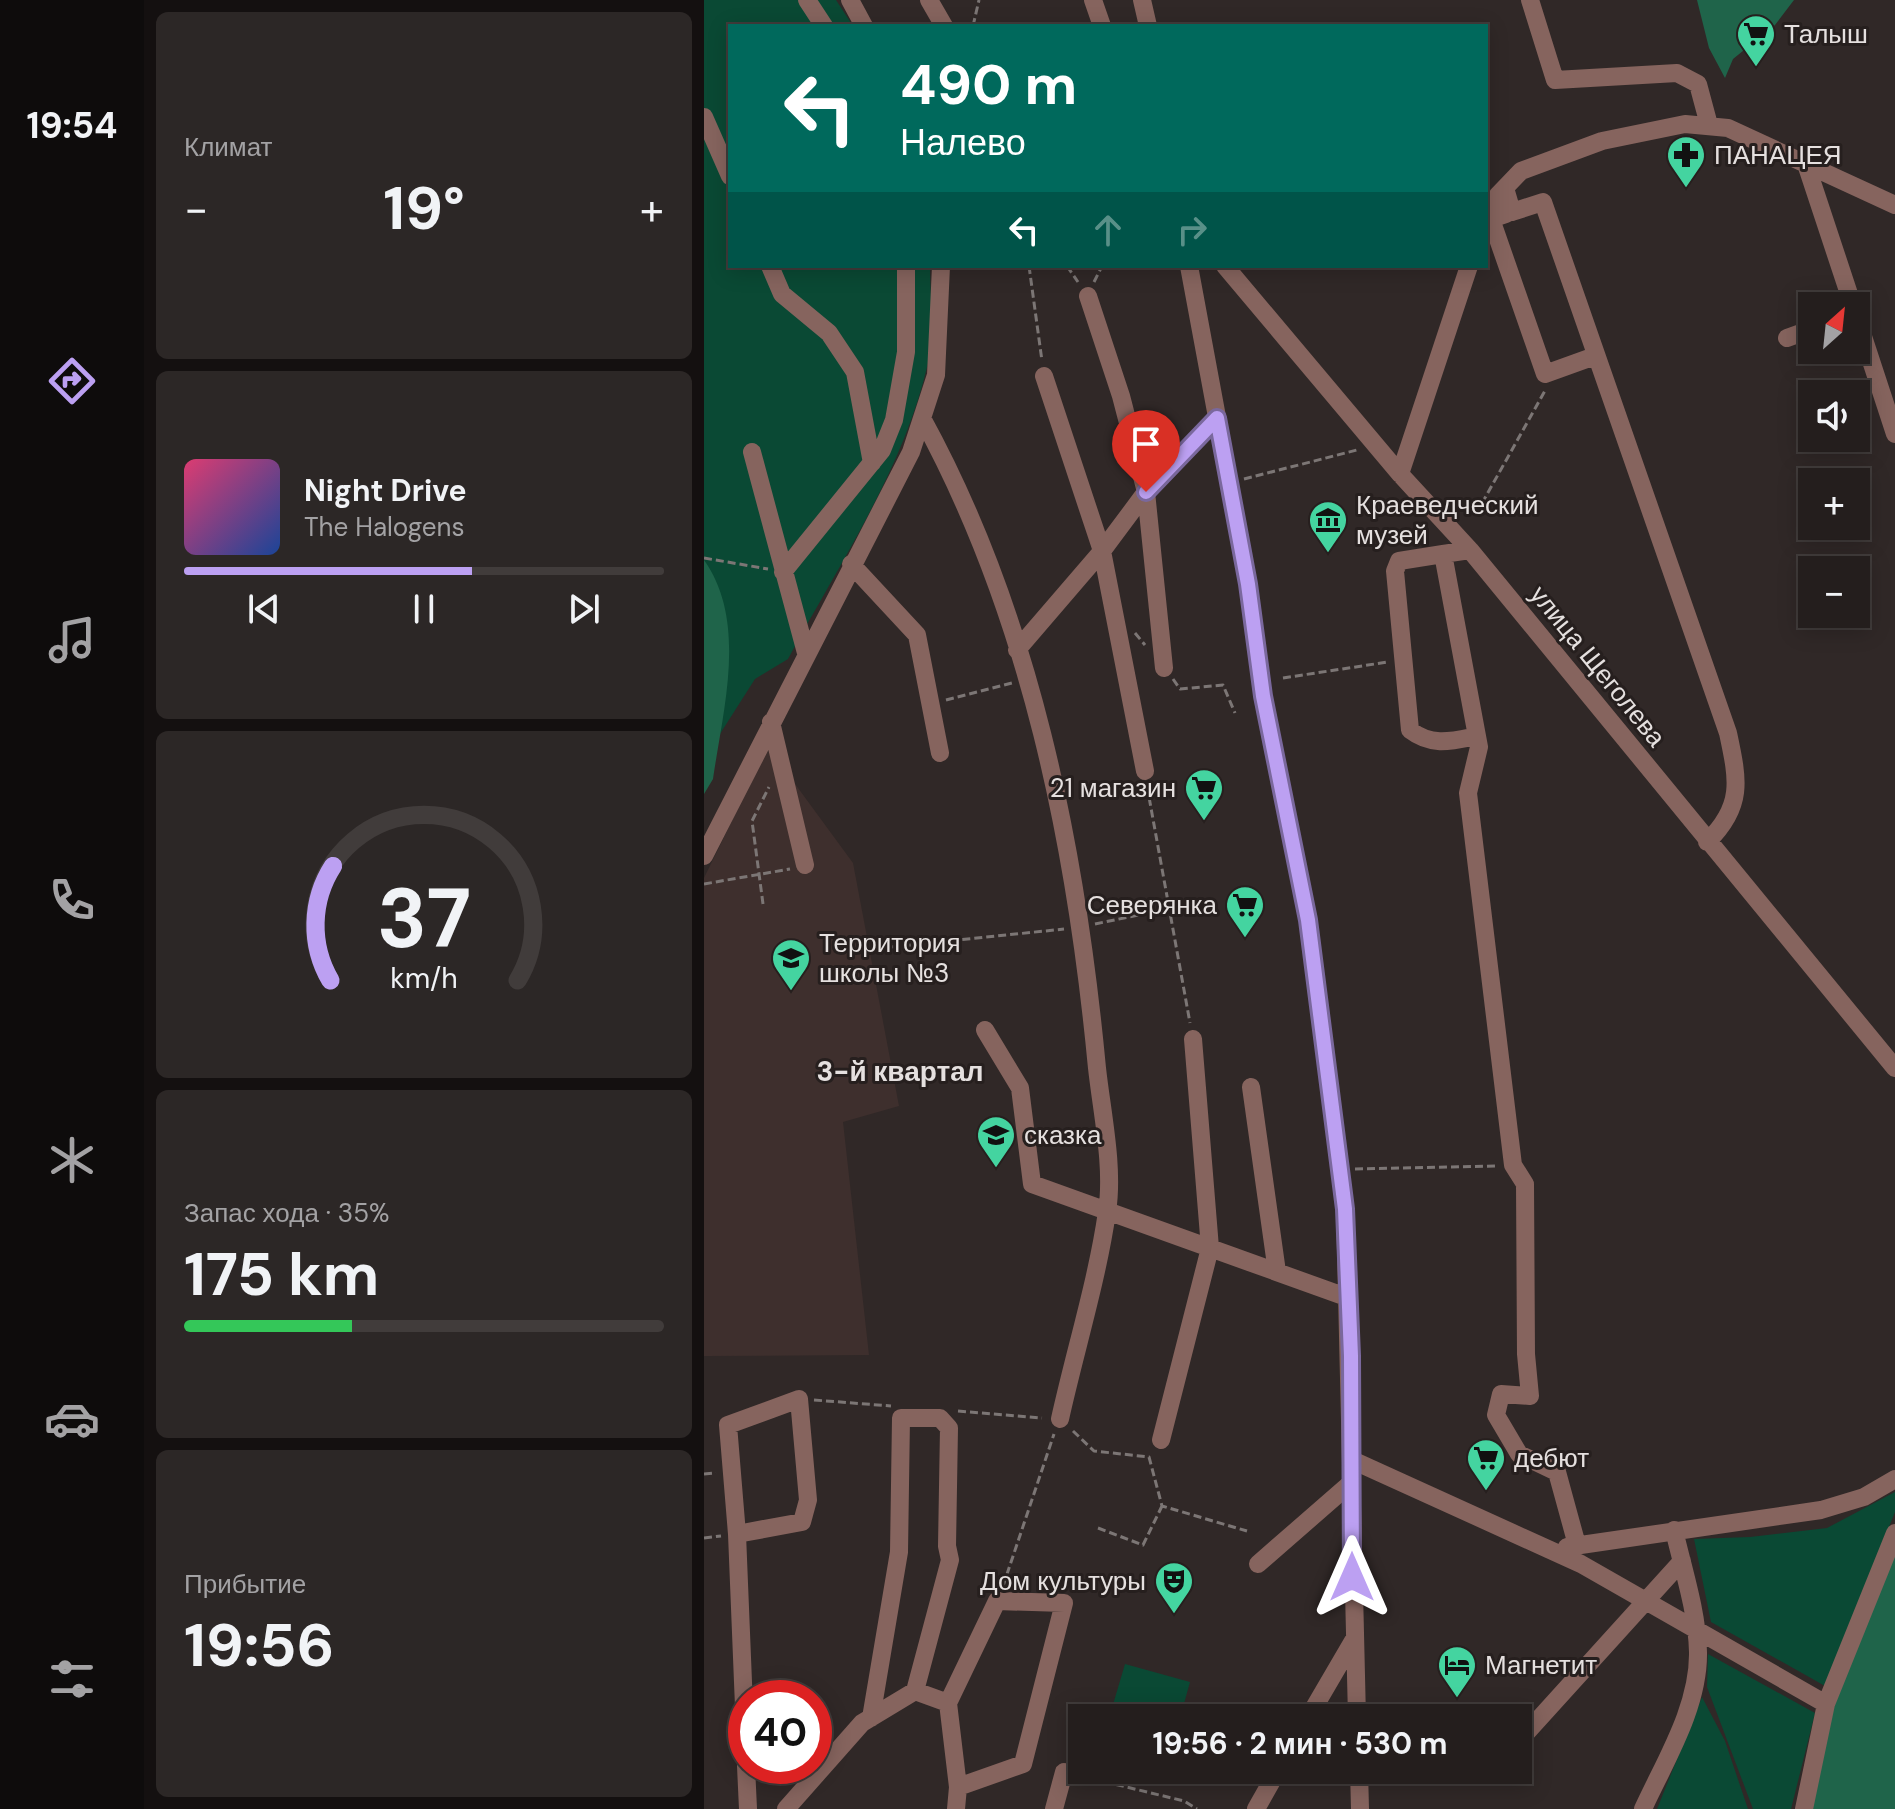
<!DOCTYPE html>
<html lang="ru">
<head>
<meta charset="utf-8">
<style>
  body { margin:0; font-family:"DM Sans",sans-serif; background:#2c2726; color:#f1f3f6; height:100vh; display:flex; flex-direction:column; font-size:30px; white-space:nowrap }
  * { box-sizing:border-box; margin:0 }
  p { font-size:26px; color:#a3a2a4 }
  .icon { flex:none; width:44px; height:44px; fill:none; stroke:currentColor; stroke-width:2; stroke-linecap:round; stroke-linejoin:round }
  .map { position:relative; flex:1; overflow:hidden }
  .side { display:flex; flex-direction:column; gap:12px; padding:12px; background:#141010; width:560px }
  .side>* { flex:none }
  .banner { position:absolute; left:24px; top:24px; width:760px; height:244px; border-radius:0px; box-shadow:0 4px 20px #0003,0 0 0 2px #413c3b; background:#00695c; color:#fff; overflow:hidden }
  .needle { width:52px; rotate:27deg }
  .tools { position:absolute; left:1094px; top:292px; display:grid; gap:16px }
  .tools a { display:grid; place-items:center; width:72px; height:72px; border-radius:0px; background:#241e1d; box-shadow:0 4px 20px #0003,0 0 0 2px #413c3b; font-size:40px }
  .speed { position:absolute; left:24px; top:1680px; display:flex; gap:16px; font-size:40px; font-weight:700; text-align:center }
  .speed>* { display:grid; place-content:center; width:104px; height:104px; border-radius:50%; background:#241e1d; box-shadow:0 4px 20px #0003,0 0 0 2px #413c3b; line-height:1 }
  .speed .limit { border:12px solid #d22; background:#fff; color:#111 }
  .pin { position:absolute; display:grid; place-items:center; width:68px; height:68px; color:#fff; margin:-82px -34px; border-radius:50% 50% 50% 0; rotate:-45deg; box-shadow:0 0 8px #0007 }
  .pin .icon { rotate:45deg }
  .me { position:absolute; width:88px; margin:-44px; rotate:0deg; stroke-linejoin:round; filter:drop-shadow(0 0 6px #0008) }
  .turn { display:flex; align-items:center; gap:28px; height:168px; padding:0 40px; font-size:36px }
  .turn .icon { width:104px; height:104px; stroke-width:2.5 }
  .turn b { display:block; font-size:56px; line-height:68px }
  .lanes { display:flex; align-items:center; height:76px; padding:0 40px; background:#0003; justify-content:center; gap:40px; direction:ltr }
  .lanes .off { opacity:.35 }
  .big { font-size:60px; font-weight:700; line-height:1.1 }
  .side .widget { flex:1; display:flex; flex-direction:column; justify-content:center; gap:12px; min-width:0; padding:0 28px; border-radius:12px; background:#2c2726 }
  .side .dial { align-items:center; gap:0 }
  .dial svg { height:208px; overflow:visible; fill:none; stroke:#413c3b; stroke-width:7; stroke-linecap:round; text-anchor:middle }
  .dial text { fill:#f1f3f6; stroke:none }
  .song { display:flex; align-items:center; gap:24px }
  .cover { width:96px; height:96px; border-radius:12px; background:linear-gradient(135deg,hsl(340 70% 55%),hsl(220 70% 35%)) }
  .played { height:8px; border-radius:4px; background:linear-gradient(90deg,#bca0f2 60%,#413c3b 60%) }
  .keys { display:flex; justify-content:space-around; direction:ltr }
  .heat { display:flex; justify-content:space-between; align-items:center; font-size:44px; direction:ltr }
  .charge { height:12px; border-radius:6px; background:linear-gradient(90deg,#34c759 35%,#413c3b 0) }
  .trip { position:absolute; left:364px; top:1704px; width:464px; height:80px; border-radius:0px; background:#241e1d; box-shadow:0 4px 20px #0003,0 0 0 2px #413c3b; font-weight:700; line-height:80px; text-align:center }
  main { display:flex; flex:1; min-height:0 }
  .tabs { display:flex; flex-direction:column; width:144px; justify-content:space-around; align-items:center; background:#0e0c0c; color:#a3a2a4 }
  .tabs .icon { width:56px; height:56px }
  .tabs .on { color:#bca0f2 }
  .tabs b { font-size:36px; color:#f1f3f6 }
  .map>svg:first-child { display:block }
</style>
</head>
<body>
<main>
<nav class="tabs">
<b>19:54</b>
<svg class="icon on" aria-label="directions" viewBox="0 0 24 24"><path d="M12 3l9 9-9 9-9-9zM9 14v-3h6M13 9l2 2-2 2"/></svg>
<svg class="icon" aria-label="music" viewBox="0 0 24 24"><path d="M9 18V5l10-2v13"/><circle cx="6" cy="18" r="3"/><circle cx="16" cy="16" r="3"/></svg>
<svg class="icon" aria-label="phone" viewBox="0 0 24 24"><path d="M5 4h4l2 5-3 2q2 4 5 5l2-3 5 2v4C11 20 4 13 5 4z"/></svg>
<svg class="icon" aria-label="climate" viewBox="0 0 24 24"><path d="M12 3v18M4 7l16 10M4 17L20 7"/></svg>
<svg class="icon" aria-label="car" viewBox="0 0 24 24"><path d="M5 17H2v-5l4-1 3-4h7l3 4 3 1v5h-3M9 17h6M6 11h13"/><circle cx="7" cy="17" r="2"/><circle cx="17" cy="17" r="2"/></svg>
<svg class="icon" aria-label="filters" viewBox="0 0 24 24"><path d="M4 7h16M4 17h16"/><circle cx="9" cy="7" r="2"/><circle cx="15" cy="17" r="2"/></svg>
</nav>
<section class="side">
<div class="widget"><p>Климат</p>
<div class="heat"><a>−</a><b class="big">19°</b><a>+</a></div>
</div>
<div class="widget">
<div class="song"><i class="cover"></i><div><b>Night Drive</b><p>The Halogens</p></div></div>
<div class="played"></div>
<div class="keys"><svg class="icon" aria-label="previous" viewBox="0 0 24 24"><path d="M18 5L8 12l10 7zM5 5v14"/></svg><svg class="icon" aria-label="pause" viewBox="0 0 24 24"><path d="M8 5v14M16 5v14"/></svg><svg class="icon" aria-label="next" viewBox="0 0 24 24"><path d="M6 5l10 7-10 7zM19 5v14"/></svg></div>
</div>
<div class="widget dial"><svg viewBox="0 0 100 80">
<path d="M14 69A42 42 0 1 1 86 69"/>
<path d="M14 69A42 42 0 0 1 15 25" stroke="#bca0f2"/>
<text x="50" y="56" font-size="32" font-weight="700">37</text>
<text x="50" y="72" font-size="11">km/h</text>
</svg></div>
<div class="widget"><p>Запас хода · 35%</p><b class="big">175 km</b><div class="charge"></div></div>
<div class="widget"><p>Прибытие</p><b class="big">19:56</b></div>
</section>
<div class="map">
<svg width="1191" height="1809" viewBox="0 0 1191 1809">
  <rect width="100%" height="100%" fill="#302827"/>
  <path fill="#3e2f2d" d="M64,747L149,863L195,1106L139,1122L165,1355L0,1356V878Z"/>
  <path fill="#0a4934" d="M0,0H132L149,26H26V266H226C226,296 231,334 224,363C200,469 135,564 84,659L51,679L0,759Z
    M1191,1492V1512L1121,1686L1007,1622L990,1539L1046,1537L1123,1528Z
    M1004,1654L1111,1713L1087,1809H1049L1003,1687Z
    M421,1664L486,1682L476,1718H405Z
    M998,1697L1021,1741L1044,1809H953Z"/>
  <path fill="#1f644a" d="M993,0H1090L1071,25L1029,59L1021,78L1005,48Z
    M0,560C44,622 19,709 9,779L0,794Z
    M1191,1548V1809H1108L1129,1701Z"/>
  <g fill="none" stroke-linecap="round" stroke-linejoin="round">
    <path stroke="#7c7675" stroke-width="3" stroke-dasharray="8 4" stroke-linecap="butt" d="M269,26L275,0
      M325,266L338,361
      M363,266L374,282
      M390,282L398,266
      M540,479L653,450
      M772,514L842,389
      M0,558L64,569
      M431,633L441,645
      M579,678L684,662
      M469,679L476,689L519,685L531,713
      M242,700L308,683
      M443,786L486,1023
      M0,884L86,869
      M59,904L48,821L65,787
      M391,924L497,902
      M139,952L360,929
      M651,1169L791,1166
      M110,1400L187,1406
      M254,1411L338,1418
      M369,1431L390,1451L445,1457L458,1506L543,1531
      M0,1474L12,1473
      M394,1528L439,1545L458,1506
      M0,1538L17,1536
      M299,1586L350,1434
      M377,1776L480,1801L493,1809"/>
    <path stroke="#86645e" stroke-width="18" d="M103,0L120,26
      M146,0L160,26
      M225,0L240,26
      M389,0L398,26
      M438,0L444,26
      M826,0L851,80L973,73L994,84L1005,125
      M0,117L26,176
      M1102,164L1149,306
      M801,188L808,212L839,202L1024,733C1034,780 1040,806 1003,842
      M802,214L787,219L841,374L891,356
      M782,216L794,195L817,171L898,141L981,124L1024,128L1191,205
      M66,266L78,294L125,333L151,372L168,463
      M485,266L544,584L559,696L604,920L641,1209L653,1718
      M521,266L696,474L766,550L1191,1068
      M384,296L417,396L442,492L460,668
      M1152,315L1191,434
      M1083,338L1108,329
      M340,376L398,551L441,771
      M218,418C326,615 372,846 393,1068C398,1114 410,1167 403,1212C393,1281 371,1351 356,1419
      M48,452L102,653
      M696,474L765,266
      M766,550L739,554L775,747L764,793L809,1165L821,1184L822,1354L826,1396L797,1394L792,1415L815,1454L853,1472L873,1545
      M739,554L695,561L691,571L706,730C728,747 748,741 773,736
      M147,564L213,635L236,753
      M79,572L178,450L190,420L202,352V266
      M313,650L398,551L442,492L513,418
      M67,722L101,865
      M0,856L207,452L232,375L237,266
      M281,1030L316,1088L328,1184L645,1298
      M547,1087L573,1272
      M95,1399L104,1500L98,1522L33,1534L24,1425Z
      M457,1440L506,1248L489,1039
      M648,1460L877,1564L1122,1704L1191,1533
      M33,1534L42,1756
      M863,1547L1117,1510L1160,1497L1191,1479
      M554,1564L648,1482
      M244,1703L293,1601L360,1603L319,1764L254,1787
      M167,1718L195,1552L197,1418H236L245,1428L243,1546L246,1560L211,1691
      M604,1718L649,1641
      M814,1742L978,1561
      M42,1766L44,1809
      M655,1770L656,1809
      M82,1809L158,1723L211,1691L244,1703L254,1787L252,1809
      M350,1809L360,1772
      M552,1809L574,1770
      M939,1809C961,1761 995,1707 994,1652C993,1611 979,1569 970,1530
      M1100,1809L1122,1704"/>
  </g>
  <g fill="none" stroke-linecap="round" stroke-linejoin="round">
    <g stroke="#7a689d" stroke-width="20">
      <path id="route" d="M442,492L513,418L544,584L559,696L604,920L641,1209L647,1356L648,1577"/>
    </g>
    <use href="#route" stroke="#bca0f2" stroke-width="14"/>
  </g>
  <defs>
    <g id="supermarket-pin" transform="scale(2)"><path d="M0 17L-7.5 6A9.5 9.5 0 1 1 7.5 6Z" fill="#44d4a0" stroke="#261f1e"/><path d="M-6-5.5h2.5l.6 2H6L4.5 2H-2.5L-4.4-4H-6ZM-1.5 3.2a1.3 1.3 0 1 0 .1 0ZM3 3.2a1.3 1.3 0 1 0 .1 0Z" fill="#111"/></g>
    <g id="pharmacy-pin" transform="scale(2)"><path d="M0 17L-7.5 6A9.5 9.5 0 1 1 7.5 6Z" fill="#44d4a0" stroke="#261f1e"/><path d="M-2-6h4v4h4v4h-4v4h-4v-4h-4v-4h4Z" fill="#111"/></g>
    <g id="museum-pin" transform="scale(2)"><path d="M0 17L-7.5 6A9.5 9.5 0 1 1 7.5 6Z" fill="#44d4a0" stroke="#261f1e"/><path d="M0-6L6-3V-2H-6V-3ZM-5-1h2V3h-2ZM-1-1h2V3h-2ZM3-1h2V3H3ZM-6 4H6V6H-6Z" fill="#111"/></g>
    <g id="school-pin" transform="scale(2)"><path d="M0 17L-7.5 6A9.5 9.5 0 1 1 7.5 6Z" fill="#44d4a0" stroke="#261f1e"/><path d="M0-5L7-2L0 1L-7-2ZM-4 1L0 2.5L4 1V4Q0 6-4 4Z" fill="#111"/></g>
    <g id="theatre-pin" transform="scale(2)"><path d="M0 17L-7.5 6A9.5 9.5 0 1 1 7.5 6Z" fill="#44d4a0" stroke="#261f1e"/><path d="M-5-5.5Q0-4 5-5.5V0Q5 5 0 6Q-5 5-5 0ZM-3.3-2.5H-1v1.5H-3.3ZM1-2.5H3.3v1.5H1ZM-2.8 1Q0 5.5 2.8 1Z" fill="#111"/></g>
    <g id="hotel-pin" transform="scale(2)"><path d="M0 17L-7.5 6A9.5 9.5 0 1 1 7.5 6Z" fill="#44d4a0" stroke="#261f1e"/><path d="M-6-4.5h1.5V1H6V5H4.5V3h-9V5H-6ZM-4 0a1.8 1.8 0 1 1 3.6 0ZM.5 0V-2.5h3Q6-2.5 6 0Z" fill="#111"/></g>
  </defs>
  <g fill-rule="evenodd">
    <use href="#supermarket-pin" x="1052" y="34"/>
    <use href="#pharmacy-pin" x="982" y="155"/>
    <use href="#museum-pin" x="624" y="520"/>
    <use href="#supermarket-pin" x="500" y="788"/>
    <use href="#supermarket-pin" x="541" y="905"/>
    <use href="#school-pin" x="87" y="958"/>
    <use href="#school-pin" x="292" y="1135"/>
    <use href="#supermarket-pin" x="782" y="1458"/>
    <use href="#theatre-pin" x="470" y="1581"/>
    <use href="#hotel-pin" x="753" y="1665"/>
  </g>
  <g text-anchor="middle" stroke-width="6" stroke-linejoin="round" paint-order="stroke">
    <g font-size="26" fill="#e5e0df" stroke="#261f1e" text-anchor="start">
      <text x="1080" y="43">Талыш</text>
      <text x="1010" y="164">ПАНАЦЕЯ</text>
      <text x="652" y="514">Краеведческий<tspan x="652" dy="30">музей</tspan></text>
      <text x="472" y="797" text-anchor="end">21 магазин</text>
      <text x="513" y="914" text-anchor="end">Северянка</text>
      <text x="115" y="952">Территория<tspan x="115" dy="30">школы №3</tspan></text>
      <text x="320" y="1144">сказка</text>
      <text x="810" y="1467">дебют</text>
      <text x="442" y="1590" text-anchor="end">Дом культуры</text>
      <text x="781" y="1674">Магнетит</text>
    </g>
    <g font-size="26" fill="#e5e0df" stroke="#261f1e">
      <text transform="translate(894 666) rotate(51)" y="9">улица Щеголева</text>
    </g>
    <g font-size="28" font-weight="bold" fill="#e5e0df" stroke="#261f1e">
      <text x="196" y="1081">3-й квартал</text>
    </g>
  </g>
</svg>
<div class="tools">
<a><svg class="needle" viewBox="-14 -14 28 28"><path d="M0-13l5 13h-10z" fill="#e53935"/><path d="M0 13l5-13h-10z" fill="#a3a2a4"/></svg></a>
<a><svg class="icon" aria-label="sound" viewBox="0 0 24 24"><path d="M4 9h4l5-4v14l-5-4H4zM17 9q2 3 0 6"/></svg></a>
<a>+</a>
<a>−</a>
</div>
<div class="speed"><div class="limit">40</div></div>
<div class="pin" style="left:442px;top:492px;background:#d93025"><svg class="icon" aria-label="arrive" viewBox="0 0 24 24"><path d="M6 21V4h12l-3 4 3 4H6"/></svg></div>
<svg class="me" style="left:648px;top:1577px" viewBox="-20 -20 40 40"><path d="M0-17L14 15 0 8-14 15z" fill="#bca0f2" stroke="#fff" stroke-width="4"/></svg>
<div class="trip">19:56 · 2 мин · 530 m</div>
<div class="banner">
<div class="turn"><svg class="icon" aria-label="left" viewBox="0 0 24 24"><path d="M17 20v-9H6M10 6l-5 5 5 5"/></svg><div><b>490 m</b>Налево</div></div>
<div class="lanes"><svg class="icon" aria-label="left" viewBox="0 0 24 24"><path d="M17 20v-9H6M10 6l-5 5 5 5"/></svg><svg class="icon off" aria-label="ahead" viewBox="0 0 24 24"><path d="M12 20V5M6 11l6-6 6 6"/></svg><svg class="icon off" aria-label="right" viewBox="0 0 24 24"><path d="M7 20v-9h11M14 6l5 5-5 5"/></svg></div>
</div>
</div>
</main>
</body>
</html>
